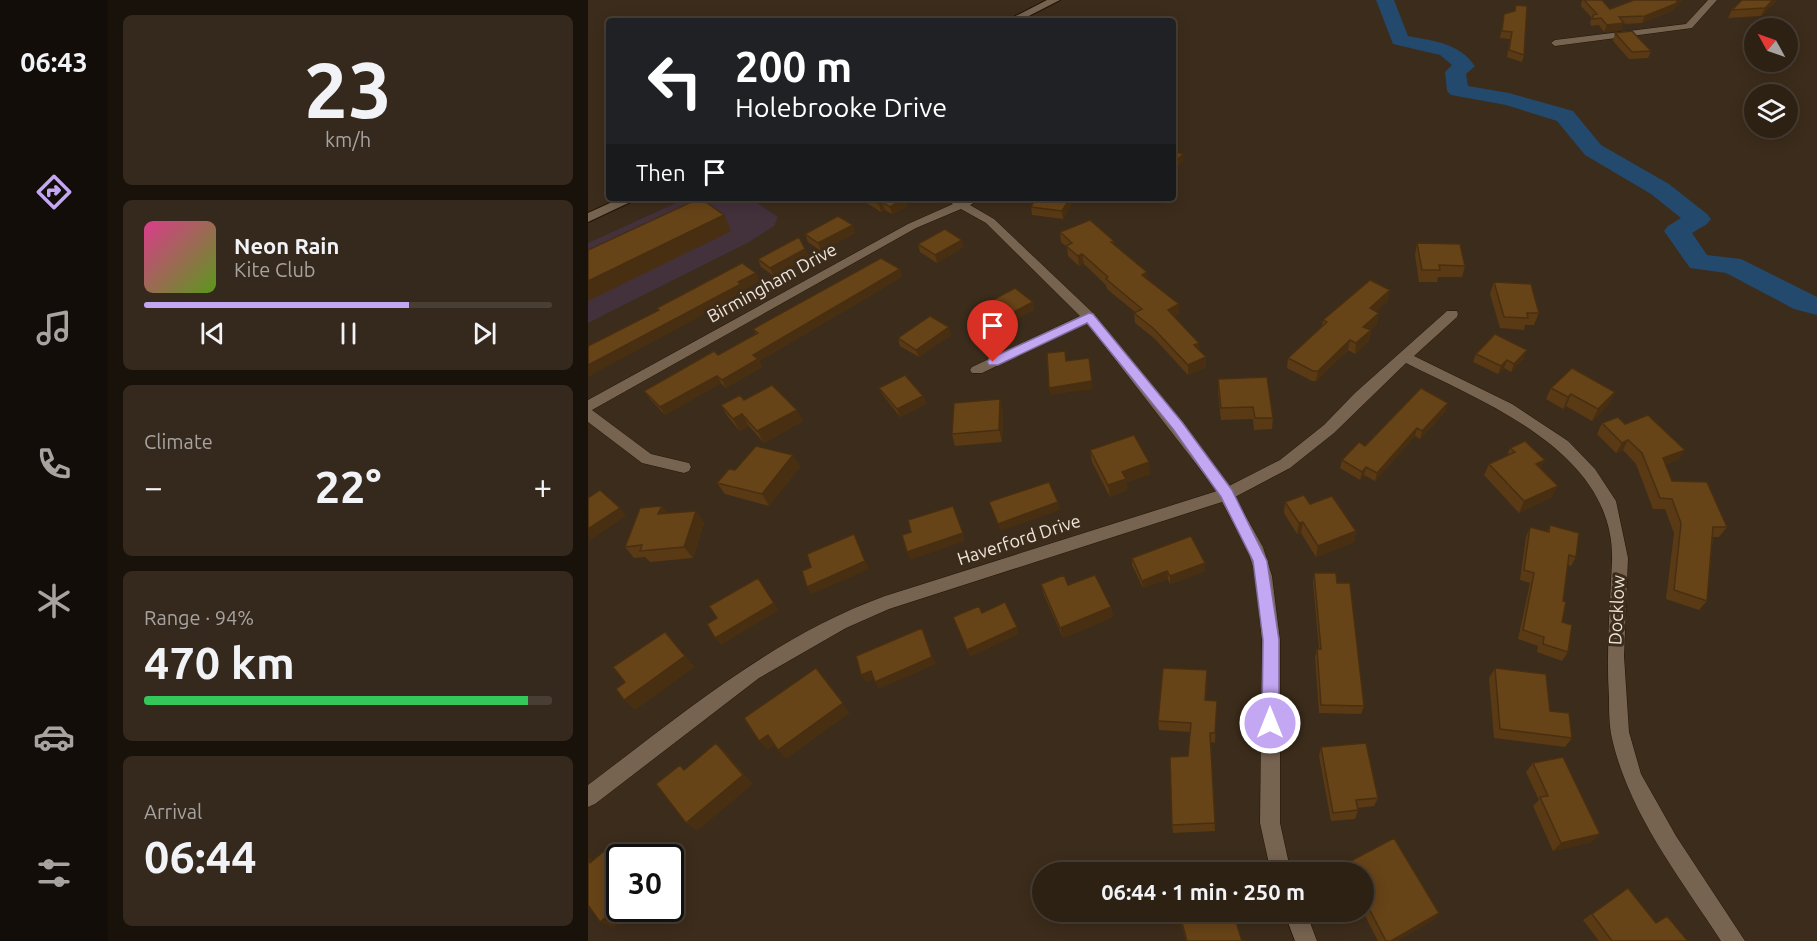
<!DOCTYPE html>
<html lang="en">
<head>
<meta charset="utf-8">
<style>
  body { margin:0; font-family:Ubuntu,sans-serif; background:#35291d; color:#f1f3f6; height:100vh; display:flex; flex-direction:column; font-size:22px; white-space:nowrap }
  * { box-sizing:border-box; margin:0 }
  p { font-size:20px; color:#a7a3a0 }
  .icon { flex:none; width:33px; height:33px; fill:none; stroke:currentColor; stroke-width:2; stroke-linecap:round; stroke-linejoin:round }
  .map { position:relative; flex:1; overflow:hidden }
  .details { display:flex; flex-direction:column; gap:15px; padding:15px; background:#19120b; width:480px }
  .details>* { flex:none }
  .guide { position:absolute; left:18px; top:18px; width:570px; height:183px; border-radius:6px; box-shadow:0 3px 15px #0003,0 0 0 2px #483e34; background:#202124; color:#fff; overflow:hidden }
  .needle { width:39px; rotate:310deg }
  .tools { position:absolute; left:1156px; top:18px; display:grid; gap:12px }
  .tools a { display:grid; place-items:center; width:54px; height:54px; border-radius:50%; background:#2d2114; box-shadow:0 3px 15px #0003,0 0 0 2px #483e34; font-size:30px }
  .speed { position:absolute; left:18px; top:844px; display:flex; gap:12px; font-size:30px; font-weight:700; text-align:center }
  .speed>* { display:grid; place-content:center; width:78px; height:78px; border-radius:50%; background:#2d2114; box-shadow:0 3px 15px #0003,0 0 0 2px #483e34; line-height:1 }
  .speed .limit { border:3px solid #111; border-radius:9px; background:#fff; color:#111 }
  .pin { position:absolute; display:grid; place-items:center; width:51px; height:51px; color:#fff; margin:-62px -26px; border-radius:50% 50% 50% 0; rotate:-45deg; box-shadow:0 0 6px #0007 }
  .pin .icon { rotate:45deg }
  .me { position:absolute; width:66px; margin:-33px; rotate:0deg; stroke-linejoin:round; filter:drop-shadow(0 0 4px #0008) }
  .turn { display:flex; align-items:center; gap:21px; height:126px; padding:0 30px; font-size:27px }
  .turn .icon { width:78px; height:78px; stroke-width:2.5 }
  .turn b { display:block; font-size:42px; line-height:51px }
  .then { display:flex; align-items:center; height:57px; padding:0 30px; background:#0003; gap:12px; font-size:22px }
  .big { font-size:45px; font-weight:700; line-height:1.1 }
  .details .widget { flex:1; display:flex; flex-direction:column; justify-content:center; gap:9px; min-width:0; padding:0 21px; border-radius:9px; background:#35291d }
  .details .dial { align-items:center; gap:0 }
  .dial b { font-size:78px; line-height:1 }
  .song { display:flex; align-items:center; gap:18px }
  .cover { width:72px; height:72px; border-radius:9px; background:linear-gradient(135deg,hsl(330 70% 55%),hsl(90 70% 35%)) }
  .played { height:6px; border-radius:3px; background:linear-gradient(90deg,#c3a7f2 65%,#483e34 65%) }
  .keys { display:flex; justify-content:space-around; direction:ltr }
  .heat { display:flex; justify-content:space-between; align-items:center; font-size:33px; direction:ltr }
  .charge { height:9px; border-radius:4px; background:linear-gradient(90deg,#34c759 94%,#483e34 0) }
  .trip { position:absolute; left:444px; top:862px; width:342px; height:60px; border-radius:30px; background:#2d2114; box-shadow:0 3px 15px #0003,0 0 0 2px #483e34; font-weight:700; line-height:60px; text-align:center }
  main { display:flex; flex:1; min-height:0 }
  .tab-bar { display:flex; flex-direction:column; width:108px; justify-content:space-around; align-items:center; background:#120d08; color:#a7a3a0 }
  .tab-bar .icon { width:42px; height:42px }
  .tab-bar .current { color:#c3a7f2 }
  .tab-bar b { font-size:27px; color:#f1f3f6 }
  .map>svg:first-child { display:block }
</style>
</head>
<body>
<main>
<nav class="tab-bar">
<b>06:43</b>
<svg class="icon current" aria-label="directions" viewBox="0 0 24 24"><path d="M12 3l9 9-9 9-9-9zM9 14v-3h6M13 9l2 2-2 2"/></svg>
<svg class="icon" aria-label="music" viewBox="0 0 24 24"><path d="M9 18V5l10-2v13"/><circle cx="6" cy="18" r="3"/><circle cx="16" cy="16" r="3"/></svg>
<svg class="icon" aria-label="phone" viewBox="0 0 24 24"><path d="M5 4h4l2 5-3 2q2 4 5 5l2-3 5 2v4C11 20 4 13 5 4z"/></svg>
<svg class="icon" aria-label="climate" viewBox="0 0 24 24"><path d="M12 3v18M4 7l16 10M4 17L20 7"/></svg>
<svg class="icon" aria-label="car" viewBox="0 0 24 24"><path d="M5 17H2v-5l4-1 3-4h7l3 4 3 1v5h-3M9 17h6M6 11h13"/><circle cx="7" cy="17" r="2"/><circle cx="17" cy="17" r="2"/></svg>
<svg class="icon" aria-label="filters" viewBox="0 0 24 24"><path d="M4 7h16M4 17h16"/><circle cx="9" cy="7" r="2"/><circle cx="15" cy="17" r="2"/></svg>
</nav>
<section class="details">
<div class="widget dial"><b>23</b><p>km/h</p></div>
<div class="widget">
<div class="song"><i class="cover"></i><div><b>Neon Rain</b><p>Kite Club</p></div></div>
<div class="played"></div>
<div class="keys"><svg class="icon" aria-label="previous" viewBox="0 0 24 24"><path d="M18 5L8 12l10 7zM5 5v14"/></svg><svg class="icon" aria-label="pause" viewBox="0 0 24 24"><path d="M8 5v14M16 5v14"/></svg><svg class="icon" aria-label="next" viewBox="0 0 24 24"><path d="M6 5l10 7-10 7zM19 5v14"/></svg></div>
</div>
<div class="widget"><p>Climate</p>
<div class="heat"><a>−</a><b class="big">22°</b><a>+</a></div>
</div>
<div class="widget"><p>Range · 94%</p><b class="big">470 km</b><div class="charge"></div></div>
<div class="widget"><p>Arrival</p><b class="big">06:44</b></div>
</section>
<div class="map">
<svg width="1229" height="941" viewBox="0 0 1229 941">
  <rect width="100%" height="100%" fill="#3c2c1b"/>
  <path fill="#43313b" d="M99,198H162L190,217L186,226L161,242L0,323V243Z"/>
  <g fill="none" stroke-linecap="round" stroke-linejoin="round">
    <path fill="#23496d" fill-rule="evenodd" d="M788,0H806L820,36C846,41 871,43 887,66L878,74L880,86L921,93L985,111L1013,145L1081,184L1119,214L1123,219L1119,224L1104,233L1119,255L1153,259L1229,297V315L1206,309L1138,273L1102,268L1076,231L1080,226L1093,218L1063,194L997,155L969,121L918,105L863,95L859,91L857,72L864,65L852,55L805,44Z"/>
    <g stroke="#231404" stroke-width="1">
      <path id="minor" d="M1120,0H1129L1104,28L967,46L963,43L967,40L1098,24Z
        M356,198L374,200L394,198L382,205L406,219L506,314L641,486L692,460L736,425L767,393L859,311H869L870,314L869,317L826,356L924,404L980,441L1007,469L1028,501L1040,558L1036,656L1041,732L1053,774L1088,836L1157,941H1133C1091,876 1039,811 1023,734C1021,722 1021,710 1021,698C1018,652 1022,607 1024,562C1028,453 899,404 818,363L746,433L702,468L647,497L675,547L684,576L692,640V823L703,873H683L672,823L674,640L668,576L659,548L634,502L301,609L258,628L171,678L7,804L0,807V785C93,715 186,636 297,596L629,491L499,323L394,373H384L382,370L384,367L492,316L398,223L373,209L328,228L4,410L63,454L101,463L103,467L101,471L96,473L54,463L0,422V400L320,224L365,204Z
        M696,912H718L729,941H707Z"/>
    </g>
    <g stroke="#231404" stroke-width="2">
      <path id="secondary" d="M459,0H472L431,21H418Z
        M33,198H51L0,222V213Z"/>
    </g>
    <use href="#minor" fill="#766350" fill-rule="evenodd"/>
    <use href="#secondary" fill="#766350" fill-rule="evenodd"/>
  </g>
  <path fill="#593a15" d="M994,0H1014L1022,9L1084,11L1054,23L1035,24L1033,30L1016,32L1011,25L1003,26L1002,22L1004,18L993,6Z
    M1189,0L1173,16L1140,18L1144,10Z
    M928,5L936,55L934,62L919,57L922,39L912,38L916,14L926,11Z
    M1027,33L1063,51L1060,58L1041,59L1025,41Z
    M271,198H317L320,206L304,214L297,210L293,212Z
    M486,201L475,219L444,215L443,207Z
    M472,232L526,241V244L559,272V279L591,304V314L586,317L611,350L618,367L600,375L567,339L547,323L546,313L547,312L519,289L518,285L496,264L491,266L480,256L479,247L473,242Z
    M267,233L233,251L220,242L217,234Z
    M829,243L877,266L874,277H850L849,282H831L827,255Z
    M330,244L376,247L349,263L332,252Z
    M221,257L186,276L173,267L170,259Z
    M312,269L314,277L171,361L174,367L138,388L133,383L77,415L62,399L56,391L130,355L168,334L165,329Z
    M906,282L951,313L946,325H937L936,330L912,328L902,294Z
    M800,301L788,311L789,324L782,330H783L781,341L767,354L760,350L728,381H724L699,368L700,358L734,326L735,320Z
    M445,302L446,310L416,326L399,312L397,304Z
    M363,335L331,357L312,346L310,338Z
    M888,354L936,358L923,372L916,368L910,374L885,362Z
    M630,379L685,418L684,429L666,430L665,419L633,420L630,391Z
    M291,388L335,396L338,404L312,417L295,395Z
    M963,388L1027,392L1021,404L1004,421L978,406L975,409L958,399Z
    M156,400L215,421L176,443L161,426L152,431L140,417L133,405Z
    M415,411L414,442L367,446L364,434Z
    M858,411L832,439L827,436L787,481L776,475L772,480L752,468L754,460L777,446Z
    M1014,423L1037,424L1097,450L1090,460L1077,465L1084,481L1139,527L1131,537H1125L1119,601L1111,610L1078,599L1086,533L1077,509H1065L1048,464L1035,450L1028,453L1009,434Z
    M922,448L953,468L964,497L931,513L896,475L901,464L919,456Z
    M502,450L562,474L538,482L539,490L522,497L504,462Z
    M205,455L212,467L181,506L137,494L129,483L147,470Z
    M697,502L722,504L768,531L766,542L728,557L713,533L709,534L696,513Z
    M74,506L80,514L108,511L116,523L105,558L62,562L57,557L46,558L37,547Z
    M962,525L988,557L983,566L980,565L975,601L974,622L980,652L974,661L949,652L950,646L930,639L942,583L932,580L938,537L942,527L959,532Z
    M544,558L617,563V571L582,584L580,579L555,588L544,565Z
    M726,573L749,583L776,706L773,714L731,713L727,657L729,649H731L725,582Z
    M453,584L480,585L523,607L525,617L475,638L456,595Z
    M907,668L962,711L984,738L977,747L906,738L901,678Z
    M619,670L618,700L629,701L627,743L623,742L627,831L585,833L584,825L600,756L603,732L571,730L570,721Z
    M733,747L790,798L786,806L769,808L770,810L767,819L743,821L731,756Z
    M945,763L1004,842L965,851L945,806L951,800L938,772Z
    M806,838L851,913L846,919L809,941H790L775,912L776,873H755L754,872L757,864Z
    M1040,888L1068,923L1079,916L1098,941H1011L995,920Z
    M590,912H645L654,941H598Z"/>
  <path fill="#482f11" d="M1091,0H1095L1084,11L1054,23L1057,16Z
    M1185,0H1189L1173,16L1177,8Z
    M1036,23L1033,30L1016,32L1019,25Z
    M595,154V162L585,172V164Z
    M317,198L320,206L304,214L302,207Z
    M482,198H485L486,201L475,219L474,211Z
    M294,202L297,210L293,212L291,204Z
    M136,215L143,231L0,301V281Z
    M265,225L267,233L233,251L230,243Z
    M374,240L376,247L349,263L347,255Z
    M217,249L221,257L186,276L182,268Z
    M494,254L496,264L491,266L490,256Z
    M312,269L314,277L171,361L174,367L138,388L134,380L165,355Z
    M559,272L560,282L554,275Z
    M168,273L172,281L156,290L157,292L0,377V365Z
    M802,290L800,301L780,319L782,308Z
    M445,302L446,310L416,326L414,318Z
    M591,304V314L580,320V310Z
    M791,313L789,324L773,337L775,327Z
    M361,327L363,335L331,357L328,350Z
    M783,330L781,341L767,354L768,343Z
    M762,340L760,350L728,381L730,371Z
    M611,343V353L606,345Z
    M939,350L936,358L923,372L926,364Z
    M618,357V367L600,375V365Z
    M501,358L505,389L462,395L461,388Z
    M919,360L916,368L910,374L913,366Z
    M129,376L133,383L77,415L72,407Z
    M1027,392L1021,404L1004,421L1010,409Z
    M983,394L978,406L975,409L980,397Z
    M335,396L338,404L312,417L309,409Z
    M412,399L415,411L414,442L411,430Z
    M860,403L858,411L832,439L834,431Z
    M209,410L215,421L176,443L169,431Z
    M154,414L161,426L152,431L145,419Z
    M829,428L827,436L787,481L789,473Z
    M1040,440L1035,450L1028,453L1034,443Z
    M1097,450L1090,460L1068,469L1075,458Z
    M205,455L212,467L181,506L174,494Z
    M957,460L951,472L948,464Z
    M561,462L562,474L538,482L539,490L522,497L520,485L534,472Z
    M778,467L776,475L772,480L774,472Z
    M970,486L964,497L931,513L936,501Z
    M470,502L472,510L412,531L410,524Z
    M74,506L82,517L70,514Z
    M365,506L377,541L322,560L319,552Z
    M32,508L38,516L1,541L0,529Z
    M108,511L116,523L105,558L96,547Z
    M715,522L713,533L709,534L711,523Z
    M768,531L766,542L728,557L730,546Z
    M266,534L281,569L224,594L219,587Z
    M617,563V571L582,584V576Z
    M579,571L580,579L555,588L554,581Z
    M170,578L191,610L133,645L127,638Z
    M523,607L525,617L475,638L472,628Z
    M429,627L431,634L382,657L379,650Z
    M334,628L348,664L291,689L287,682Z
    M77,632L107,667L47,710L36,700Z
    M283,671L287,678L278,682L273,675Z
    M255,703L262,713L198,759L190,750Z
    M180,735L188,744L180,750L171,741Z
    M128,743L138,752L165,784L109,831L98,823Z
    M1012,834L1004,842L965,851L973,843Z
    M23,845L36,853L40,858H33Z
    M0,857L9,862L2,863L0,860Z
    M32,905V909H47L25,928L12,922Z
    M851,913L846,919L809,941H803Z"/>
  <path fill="#674318" stroke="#482f11" stroke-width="1.5" d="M996,0H1014L1022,9L1046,0H1091L1087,4L1057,16L1031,17L1036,23L1019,25L1013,18L1005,19V15L1009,14Z
    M1154,0H1185L1177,8L1144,10Z
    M928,5L939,6L936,55L921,50L924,32L914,31L916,14L927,11Z
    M1044,31L1063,51L1044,52L1027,33Z
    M585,151L595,154L585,164Z
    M112,198L136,215L0,281V250Z
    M281,198H317L302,207L294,202L291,204Z
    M448,198H482L474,211L443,207Z
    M250,216L265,225L230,243L217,234Z
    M502,220L526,241L523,242L559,272L554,275L591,304L580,310L611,343L606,345L618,357L600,365L566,329L546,313L554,309L518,279L520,277L494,254L490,256L478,246L484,243L472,232Z
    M357,229L374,240L347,255L330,244Z
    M211,237L217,249L182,268L170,259Z
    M829,243L872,244L877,266L851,265L852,270H834Z
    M293,258L312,269L165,355L170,359L134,380L129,376L72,407L56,391L126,351L130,355L170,333L165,329Z
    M154,263L168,273L150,282L153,284L0,365V346L71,310L69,308Z
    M782,280L802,290L782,308L791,313L775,327L783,330L768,343L762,340L730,371H725L700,358L739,322L735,320Z
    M906,282L943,284L951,313H939L940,318L916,317Z
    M427,288L445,302L414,318L397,304Z
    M342,316L361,327L328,350L310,338Z
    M907,334L939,350L926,364L919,360L913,366L888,354Z
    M477,351L478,361L501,358L504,381L461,388L459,353Z
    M984,368L1027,392L1010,409L983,394L980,397L963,388Z
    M317,375L335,396L309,409L291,388Z
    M679,377L685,418H667L665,407L633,408L630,379Z
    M184,385L209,410L169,431L154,414L145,419L133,405L152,395L156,400Z
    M833,388L860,403L834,431L829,428L789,473L778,467L774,472L754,460L771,442L777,446Z
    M412,399L411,430L364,434L366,403Z
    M1060,415L1097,450L1075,458L1084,481L1119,482L1139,527H1125L1119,601L1086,590L1093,523L1084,499L1072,498L1054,453L1040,440L1034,443L1014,423L1030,417L1037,424Z
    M546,435L561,462L534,472L538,479L520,485L502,450Z
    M937,441L957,460L948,464L970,486L936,501L901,464L927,452L922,448Z
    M168,446L205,455L174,494L129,483L141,469L147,470Z
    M461,482L470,502L410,524L401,502Z
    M12,490L32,508L0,529V498Z
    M716,495L722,504L744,496L768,531L730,546L715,522L711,523L697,502Z
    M74,506L70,514L108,511L96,547L52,551L54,545L37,547L52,508Z
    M365,506L375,533L319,552L314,535L323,532L320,520Z
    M962,525L991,533L988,557L981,555L975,601L978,602L974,622L984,625L980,652L955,644L956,637L935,630L946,573L936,570L942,527L961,532Z
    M266,534L277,561L219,587L214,571L223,567L219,554Z
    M603,536L617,563L582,576L579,571L554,581L544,558Z
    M726,573H748L749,583H762L776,706L733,705L729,649H733Z
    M476,575L480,585L507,575L523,607L472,628L453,584Z
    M170,578L186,603L127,638L119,624L129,618L121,606Z
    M417,602L429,627L379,650L365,617L391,606L394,613Z
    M334,628L344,657L287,682L283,671L273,675L268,656Z
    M77,632L97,656L36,700L28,689L37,682L25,667Z
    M228,668L255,703L190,750L180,735L171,741L156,718Z
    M575,668L619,670L617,700L629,701L627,733H622L627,823L584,825L582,757L600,756L603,723L570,721Z
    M907,668L958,674L962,711L981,713L984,738L912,729Z
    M128,743L155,775L98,823L68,784L92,765L96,770Z
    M778,743L790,798L768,800L770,810L745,813L733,747Z
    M975,757L1012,834L973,843L952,797L960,796L945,763Z
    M806,838L851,913L803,941H798L776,899V873H762L757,864Z
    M23,845L33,858H32V905L12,922L0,905V860L2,863Z
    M631,867L633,873H613Z
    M1040,888L1068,923L1079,916L1099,940L1098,941H1024L1004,914Z
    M591,912H645L654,941H599Z"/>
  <path fill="#c3a7f2" stroke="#7f6d9d" stroke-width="1.5" d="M501,313L505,314L594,422L644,490L679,561L691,640V723L688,728L682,731L676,728L674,723L675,640L665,561L633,497L585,429L499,323L410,365H401L399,362L401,359Z"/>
  <g text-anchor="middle" stroke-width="6" stroke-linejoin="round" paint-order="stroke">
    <g font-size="18" fill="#efe4d9" stroke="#3c2c1b">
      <text transform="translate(184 283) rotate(-29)" y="6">Birmingham Drive</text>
      <text transform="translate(431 540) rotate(-18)" y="6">Haverford Drive</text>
      <text transform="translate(1029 610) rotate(-87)" y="6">Docklow</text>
    </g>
  </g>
</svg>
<div class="tools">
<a><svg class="needle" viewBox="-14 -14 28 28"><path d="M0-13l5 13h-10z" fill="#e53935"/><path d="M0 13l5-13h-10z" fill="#a7a3a0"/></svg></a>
<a><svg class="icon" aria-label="layers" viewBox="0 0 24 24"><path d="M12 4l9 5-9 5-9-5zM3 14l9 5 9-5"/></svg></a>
</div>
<div class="speed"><div class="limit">30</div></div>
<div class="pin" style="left:405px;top:362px;background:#d93025"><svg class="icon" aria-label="arrive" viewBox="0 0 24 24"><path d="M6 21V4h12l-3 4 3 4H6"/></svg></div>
<svg class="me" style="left:682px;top:723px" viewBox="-20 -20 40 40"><circle r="17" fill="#c3a7f2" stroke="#fff" stroke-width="3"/><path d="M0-11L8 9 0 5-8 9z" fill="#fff"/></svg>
<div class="trip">06:44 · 1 min · 250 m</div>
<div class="guide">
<div class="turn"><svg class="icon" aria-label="left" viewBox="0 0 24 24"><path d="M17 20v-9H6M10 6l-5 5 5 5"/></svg><div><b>200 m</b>Holebrooke Drive</div></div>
<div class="then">Then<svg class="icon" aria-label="arrive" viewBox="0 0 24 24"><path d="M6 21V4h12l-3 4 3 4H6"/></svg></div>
</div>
</div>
</main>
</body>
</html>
